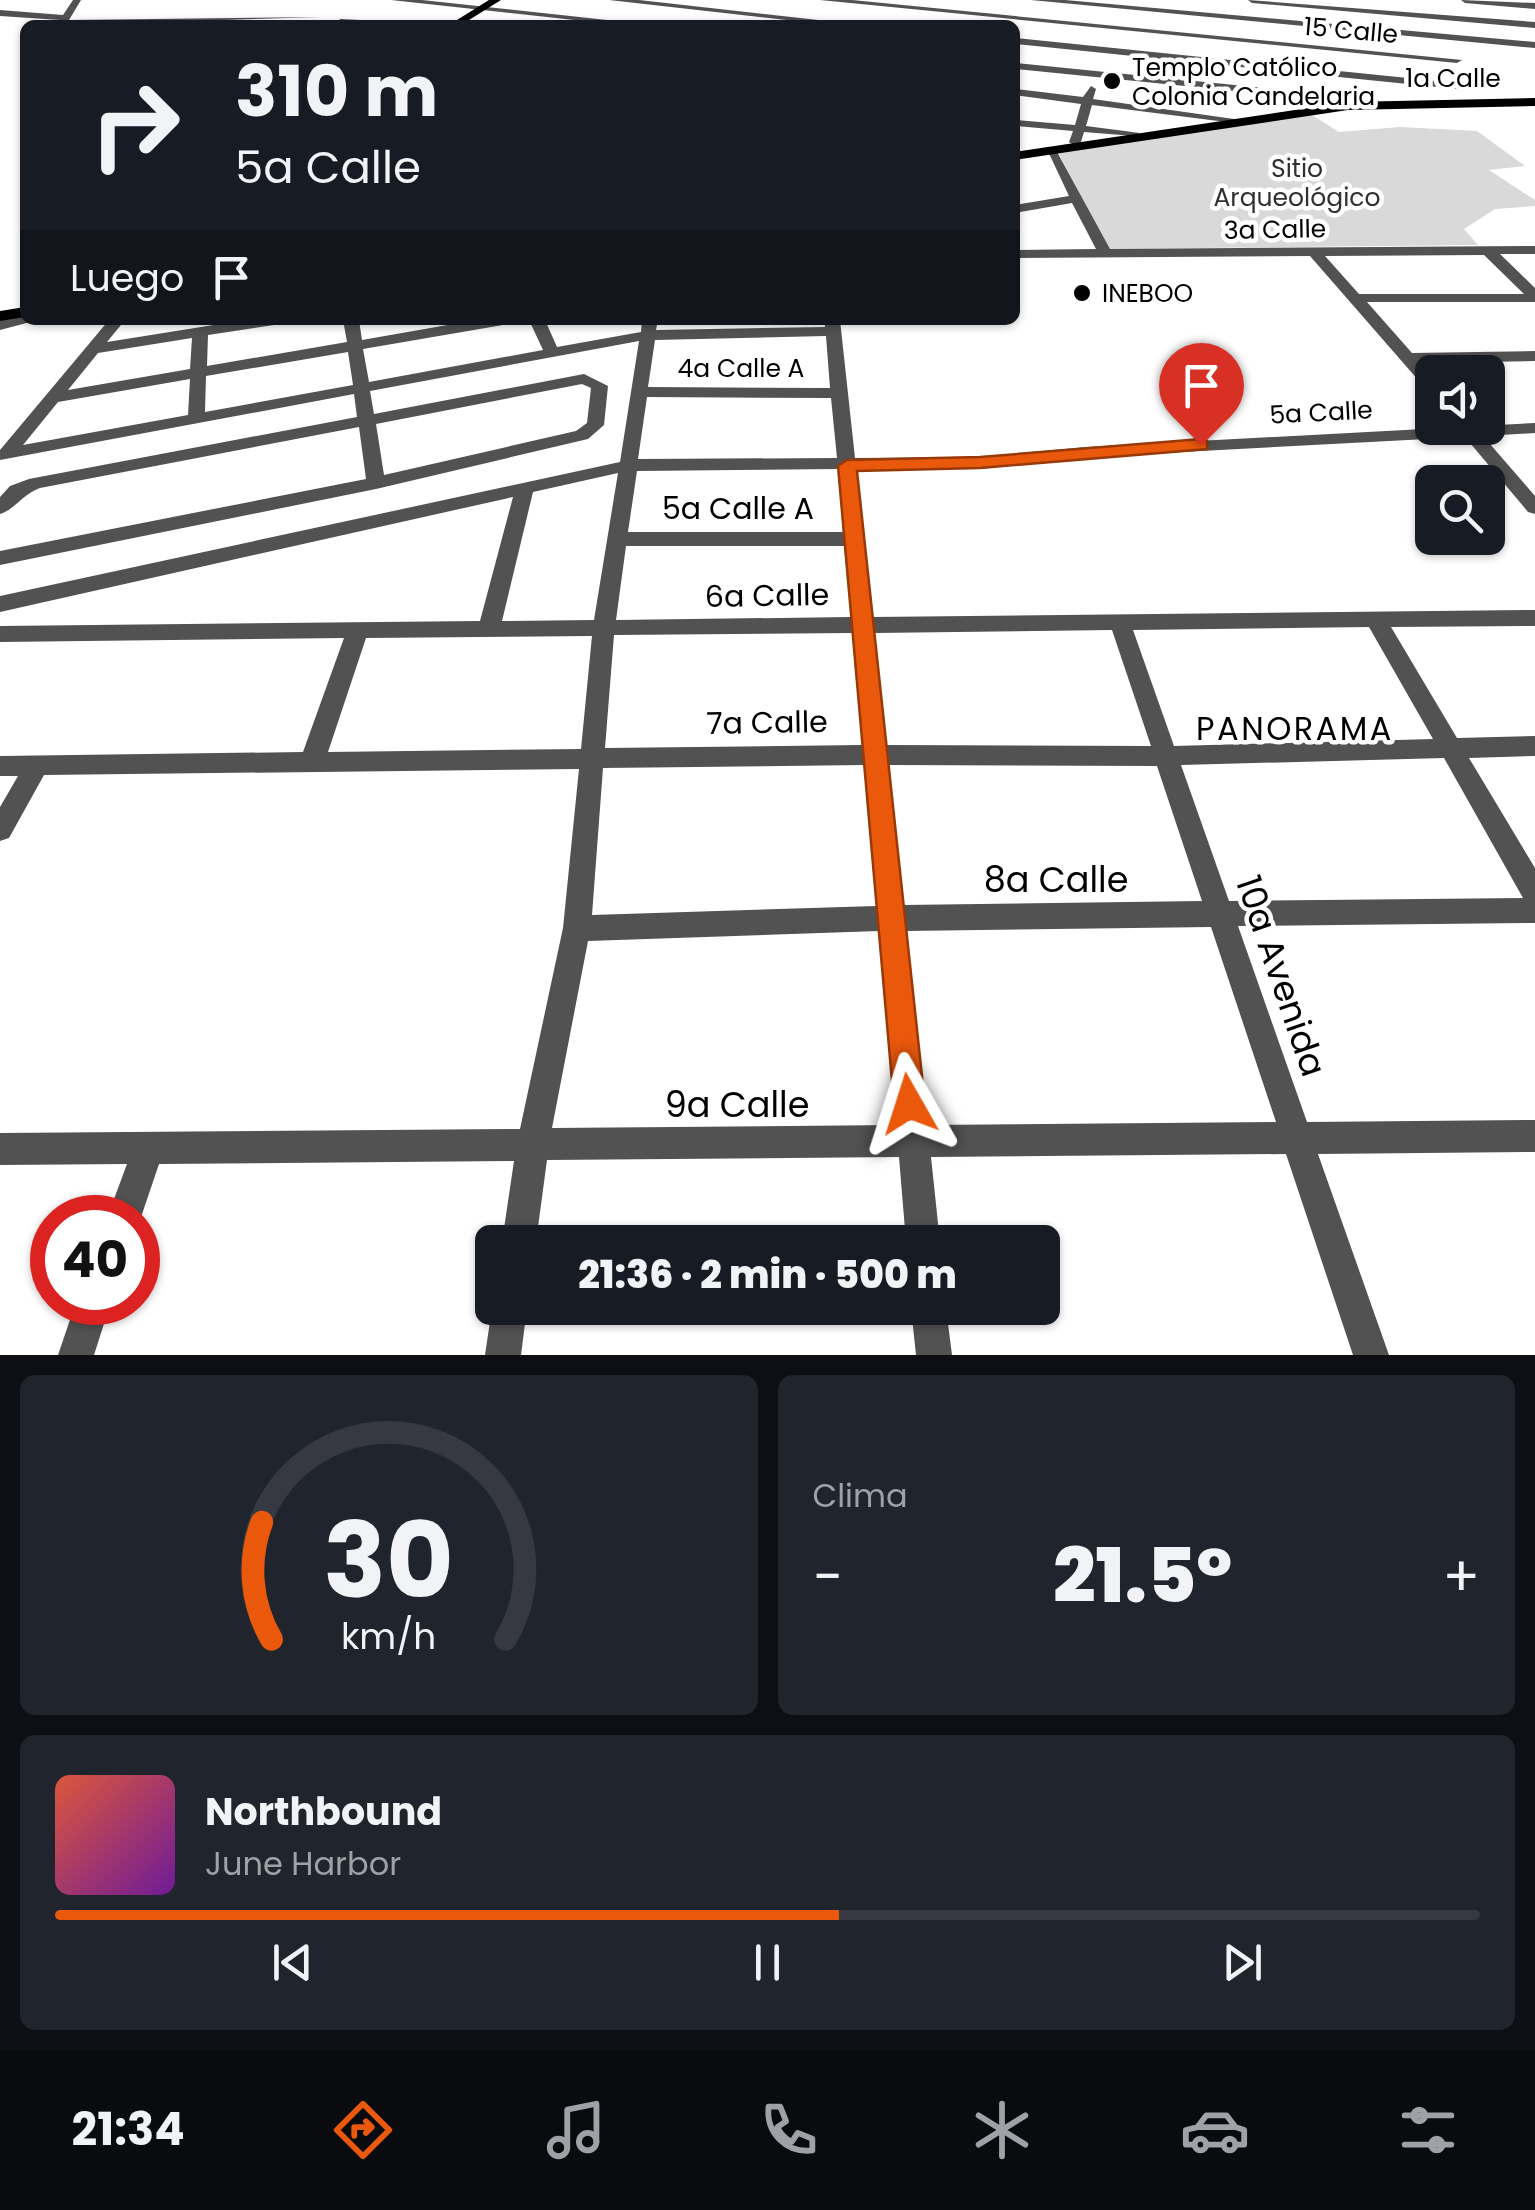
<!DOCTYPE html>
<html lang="es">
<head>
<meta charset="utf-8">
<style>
  body { margin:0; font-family:Poppins,sans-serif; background:#20242c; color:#f1f3f6; height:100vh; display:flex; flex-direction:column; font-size:38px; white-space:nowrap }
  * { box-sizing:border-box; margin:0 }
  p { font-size:32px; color:#9ea1a6 }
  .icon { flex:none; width:55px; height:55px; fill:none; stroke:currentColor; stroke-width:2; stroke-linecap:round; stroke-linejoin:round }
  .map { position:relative; height:1355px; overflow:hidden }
  .sheet { display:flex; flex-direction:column; gap:20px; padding:20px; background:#0d0f14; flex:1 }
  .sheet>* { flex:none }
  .guide { position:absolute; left:20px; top:20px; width:1000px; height:305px; border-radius:15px; box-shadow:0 2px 8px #0004; background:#171b24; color:#f1f3f6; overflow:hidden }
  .tools { position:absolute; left:1415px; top:355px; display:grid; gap:20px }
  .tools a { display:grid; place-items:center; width:90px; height:90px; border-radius:15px; background:#171b24; box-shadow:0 2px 8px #0004; font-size:50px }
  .speed { position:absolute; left:30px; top:1195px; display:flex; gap:20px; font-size:50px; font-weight:700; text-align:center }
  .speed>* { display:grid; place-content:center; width:130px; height:130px; border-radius:50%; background:#171b24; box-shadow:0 2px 8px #0004; line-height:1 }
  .speed .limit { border:15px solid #d22; background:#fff; color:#111 }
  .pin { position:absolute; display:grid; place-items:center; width:85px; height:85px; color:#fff; margin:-102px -42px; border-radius:50% 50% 50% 0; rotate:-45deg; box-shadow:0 0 10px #0007 }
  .pin .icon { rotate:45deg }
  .me { position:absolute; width:110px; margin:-55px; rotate:354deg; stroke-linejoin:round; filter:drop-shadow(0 0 8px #0008) }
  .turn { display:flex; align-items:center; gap:35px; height:210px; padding:0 50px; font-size:45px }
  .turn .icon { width:130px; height:130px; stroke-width:2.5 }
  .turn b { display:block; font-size:70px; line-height:85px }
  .then { display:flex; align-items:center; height:95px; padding:0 50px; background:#0003; gap:20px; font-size:38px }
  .big { font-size:75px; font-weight:800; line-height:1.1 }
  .sheet .card { flex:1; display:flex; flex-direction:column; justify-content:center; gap:15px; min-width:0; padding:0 35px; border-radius:15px; background:#20242c }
  .sheet .dial { align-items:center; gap:0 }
  .dial svg { height:260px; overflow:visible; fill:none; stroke:#363941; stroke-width:7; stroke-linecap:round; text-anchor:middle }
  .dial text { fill:#f1f3f6; stroke:none }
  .song { display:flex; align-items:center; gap:30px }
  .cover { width:120px; height:120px; border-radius:15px; background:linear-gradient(135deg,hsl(10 70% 55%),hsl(280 70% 35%)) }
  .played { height:10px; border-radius:5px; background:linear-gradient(90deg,#ea580c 55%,#363941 55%) }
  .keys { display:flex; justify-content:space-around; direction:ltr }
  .heat { display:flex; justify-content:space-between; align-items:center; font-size:55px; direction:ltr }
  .sheet .tiles { flex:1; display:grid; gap:20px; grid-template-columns:1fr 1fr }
  .card:last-child { grid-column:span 2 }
  .trip { position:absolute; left:475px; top:1225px; width:585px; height:100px; border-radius:15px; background:#171b24; box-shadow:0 2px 8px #0004; font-weight:800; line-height:100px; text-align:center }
  .tab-bar { display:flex; height:160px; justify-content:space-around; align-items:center; background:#090b0e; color:#9ea1a6 }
  .tab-bar .icon { width:70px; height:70px }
  .tab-bar .on { color:#ea580c }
  .tab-bar b { font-size:45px; color:#f1f3f6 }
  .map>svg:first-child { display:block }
</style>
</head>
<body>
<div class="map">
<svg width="1535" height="1355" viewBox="0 0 1535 1355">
  <rect width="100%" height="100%" fill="#fff"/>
  <path fill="#d9d9d9" d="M1312,115L1339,132L1400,127L1477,131L1525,166L1489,170L1535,200V206L1495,209L1464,229L1478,245L1109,249L1058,152Z"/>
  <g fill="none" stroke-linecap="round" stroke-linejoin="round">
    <path fill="#525252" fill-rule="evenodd" d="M73,0H81L69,20L320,17L60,25V20L0,16V10L63,15Z
      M391,0H422L653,25H620Z
      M609,0H639L863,25H831Z
      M820,0H852L1462,60L1457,63Z
      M1031,0H1065L1535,42V48Z
      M1248,0L1535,22V28L1252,3Z
      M1461,0L1535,3V9L1465,3Z
      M340,19L402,22L407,25L337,24Z
      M1015,38L1457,83L1462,86L1457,89L1015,44Z
      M1015,63L1343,96L1348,99L1343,102L1015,69Z
      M1091,86L1096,89L1093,99L1248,121L1242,124L1092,105L1086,126L1140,133L1134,136L1084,132L1081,142L1075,146L1069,142L1073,131L1015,126V120L1075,125L1081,104L1015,95V89L1083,97Z
      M1046,147L1056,150L1110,249L1535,246V254H1500L1535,288V302H1367L1412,353L1535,351V361L1421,363L1432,376V390L1426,389L1310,256L1015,258V250L1096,249L1072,203L1015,213V205L1069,196ZM1484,255L1524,294H1359L1325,256Z
      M25,316V320H38L0,330V320Z
      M109,320H125L107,342L245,320H282L274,325L208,335L207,366L347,342L343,320H359L362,340L476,320H511L503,325L363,349L369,382L543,350L529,320H545L557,347L641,332L642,320H658L656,330L825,327L824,320H840L855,458L980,457L1086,447L1535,423V433L1483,436L1535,496V514L1528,512L1465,437L1086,457L980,469H856L872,617L1535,610V626L1391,627L1457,738L1535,736V756L1469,758L1535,868V923L1238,926L1307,1122L1535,1120V1152L1318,1154L1389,1355H1353L1286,1154L931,1157L940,1242H906L899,1157L547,1160L536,1242H502L514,1161L159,1164L138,1226V1218H107L127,1164L0,1165V1133L520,1129L563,928L579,769L44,775L9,838L0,841V807L18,776H0V756L303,752L344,638L0,642V626L480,621L513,497L0,612V596L620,462L639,341L370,391L374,414L584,374L608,386L604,425L588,439L376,489L0,565V551L366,479L359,427L40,488C23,494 14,510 0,514V497L10,486L29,479L357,417L354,394L0,460V450ZM826,336L830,388L648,387L655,340ZM192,338L190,369L68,390L98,353ZM348,352L353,385L205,412L206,376ZM190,379L188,415L23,445L58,402ZM582,384L591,388L587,423L576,431L384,475L376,424ZM647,397L831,398L837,458L638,459ZM838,469L843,532H628L637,471ZM618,473L594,620L502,621L533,492ZM626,546H844L851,617L616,620ZM1369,627L1433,739L1174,746L1133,630ZM1112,630L1151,746L886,745L874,633ZM852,633L862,745L605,748L614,635ZM592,636L581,749L328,752L366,638ZM1444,758L1523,898L1229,901L1181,765ZM864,765L876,906L592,915L603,768ZM888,765L1157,766L1202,901L903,905ZM1211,927L1276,1122L927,1125L906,931ZM879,931L896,1125L552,1128L588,941Z
      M76,1302H111L94,1355H58Z
      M492,1308H527L521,1355H485Z
      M911,1308H946L952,1355H916Z"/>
    <path fill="#000" fill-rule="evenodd" d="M489,0H501L461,25H449Z
      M1535,98V106L1348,110L1015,160V152L1348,102Z
      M25,307V317L0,321V311Z"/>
  </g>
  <path fill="#a7a7a7" d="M703,320H720V325H703Z"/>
  <path fill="#ea580c" stroke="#983908" stroke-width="2.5" d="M1201,439L1207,441V449L980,468L857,471L925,1104L920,1115L909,1120L898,1115L894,1104L838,466L847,460L980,457Z"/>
  <g fill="#000" stroke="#fff" stroke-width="4">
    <circle cx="1112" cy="81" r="10"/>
    <circle cx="1082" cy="293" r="10"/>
  </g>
  <g text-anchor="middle" stroke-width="9" stroke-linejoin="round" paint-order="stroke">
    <g font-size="25" fill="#000" stroke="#fff">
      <text transform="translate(1351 30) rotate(5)" y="9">15 Calle</text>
      <text x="1453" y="87">1a Calle</text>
      <text transform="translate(1275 229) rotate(-1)" y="9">3a Calle</text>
      <text x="741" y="377">4a Calle A</text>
      <text transform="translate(1321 412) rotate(-3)" y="9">5a Calle</text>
    </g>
    <g font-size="25" fill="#000" stroke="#fff" text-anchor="start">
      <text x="1132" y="76">Templo Católico<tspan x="1132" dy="29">Colonia Candelaria</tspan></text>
      <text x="1102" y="302">INEBOO</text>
    </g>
    <g font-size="25" fill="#303030" stroke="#fff">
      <text x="1297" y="177">Sitio<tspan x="1297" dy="29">Arqueológico</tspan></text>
    </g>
    <g font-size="30" fill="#000" stroke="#fff">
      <text x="738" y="519">5a Calle A</text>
      <text transform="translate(767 596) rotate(-1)" y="10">6a Calle</text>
      <text transform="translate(767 723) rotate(-1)" y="10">7a Calle</text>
    </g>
    <g font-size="32" letter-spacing="2.5" fill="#000" stroke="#fff">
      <text x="1295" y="740">PANORAMA</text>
    </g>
    <g font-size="35" fill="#000" stroke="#fff">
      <text x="1056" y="892">8a Calle</text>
      <text transform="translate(1281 976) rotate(71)" y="12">10a Avenida</text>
      <text x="737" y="1117">9a Calle</text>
    </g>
  </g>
</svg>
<div class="tools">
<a><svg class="icon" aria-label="sound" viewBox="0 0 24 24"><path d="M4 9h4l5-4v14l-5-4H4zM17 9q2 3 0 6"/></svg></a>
<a><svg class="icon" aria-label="search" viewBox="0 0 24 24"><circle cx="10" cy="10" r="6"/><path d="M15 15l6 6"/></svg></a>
</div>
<div class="speed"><div class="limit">40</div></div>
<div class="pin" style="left:1201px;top:445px;background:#d93025"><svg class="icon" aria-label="arrive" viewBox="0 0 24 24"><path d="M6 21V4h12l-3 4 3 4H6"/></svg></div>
<svg class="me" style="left:909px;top:1104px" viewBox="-20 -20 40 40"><path d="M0-17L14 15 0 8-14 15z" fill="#ea580c" stroke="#fff" stroke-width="4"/></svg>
<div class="trip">21:36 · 2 min · 500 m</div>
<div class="guide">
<div class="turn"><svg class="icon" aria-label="right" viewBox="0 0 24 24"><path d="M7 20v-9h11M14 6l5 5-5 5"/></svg><div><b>310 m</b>5a Calle</div></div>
<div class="then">Luego<svg class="icon" aria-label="arrive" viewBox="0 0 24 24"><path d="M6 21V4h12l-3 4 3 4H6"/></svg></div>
</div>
</div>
<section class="sheet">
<div class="tiles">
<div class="card dial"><svg viewBox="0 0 100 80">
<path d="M14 69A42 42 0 1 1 86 69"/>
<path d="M14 69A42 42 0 0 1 11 33" stroke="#ea580c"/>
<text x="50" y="56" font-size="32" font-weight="700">30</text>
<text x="50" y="72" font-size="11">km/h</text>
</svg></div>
<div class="card"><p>Clima</p>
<div class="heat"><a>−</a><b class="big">21.5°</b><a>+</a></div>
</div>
<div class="card">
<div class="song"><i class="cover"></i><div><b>Northbound</b><p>June Harbor</p></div></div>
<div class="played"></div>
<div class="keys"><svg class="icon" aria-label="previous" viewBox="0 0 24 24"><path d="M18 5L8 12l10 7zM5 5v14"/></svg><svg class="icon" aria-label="pause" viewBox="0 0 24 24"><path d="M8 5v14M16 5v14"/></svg><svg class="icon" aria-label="next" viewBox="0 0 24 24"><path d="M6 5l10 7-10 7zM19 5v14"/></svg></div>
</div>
</div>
</section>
<nav class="tab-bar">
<b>21:34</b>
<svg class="icon on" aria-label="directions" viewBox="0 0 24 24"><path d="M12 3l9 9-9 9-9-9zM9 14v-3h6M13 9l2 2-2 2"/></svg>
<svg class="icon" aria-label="music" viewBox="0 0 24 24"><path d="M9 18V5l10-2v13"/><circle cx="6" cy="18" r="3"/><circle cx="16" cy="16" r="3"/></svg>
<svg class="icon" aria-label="phone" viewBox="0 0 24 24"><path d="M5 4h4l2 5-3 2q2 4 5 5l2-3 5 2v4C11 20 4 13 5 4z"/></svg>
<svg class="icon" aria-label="climate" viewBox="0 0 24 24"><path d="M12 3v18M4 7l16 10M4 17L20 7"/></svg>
<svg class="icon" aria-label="car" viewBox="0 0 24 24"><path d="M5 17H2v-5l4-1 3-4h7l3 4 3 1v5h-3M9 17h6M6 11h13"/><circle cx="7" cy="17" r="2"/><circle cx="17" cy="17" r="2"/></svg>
<svg class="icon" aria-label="filters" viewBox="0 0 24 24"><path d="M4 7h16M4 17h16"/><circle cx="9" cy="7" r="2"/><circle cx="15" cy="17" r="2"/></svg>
</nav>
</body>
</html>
